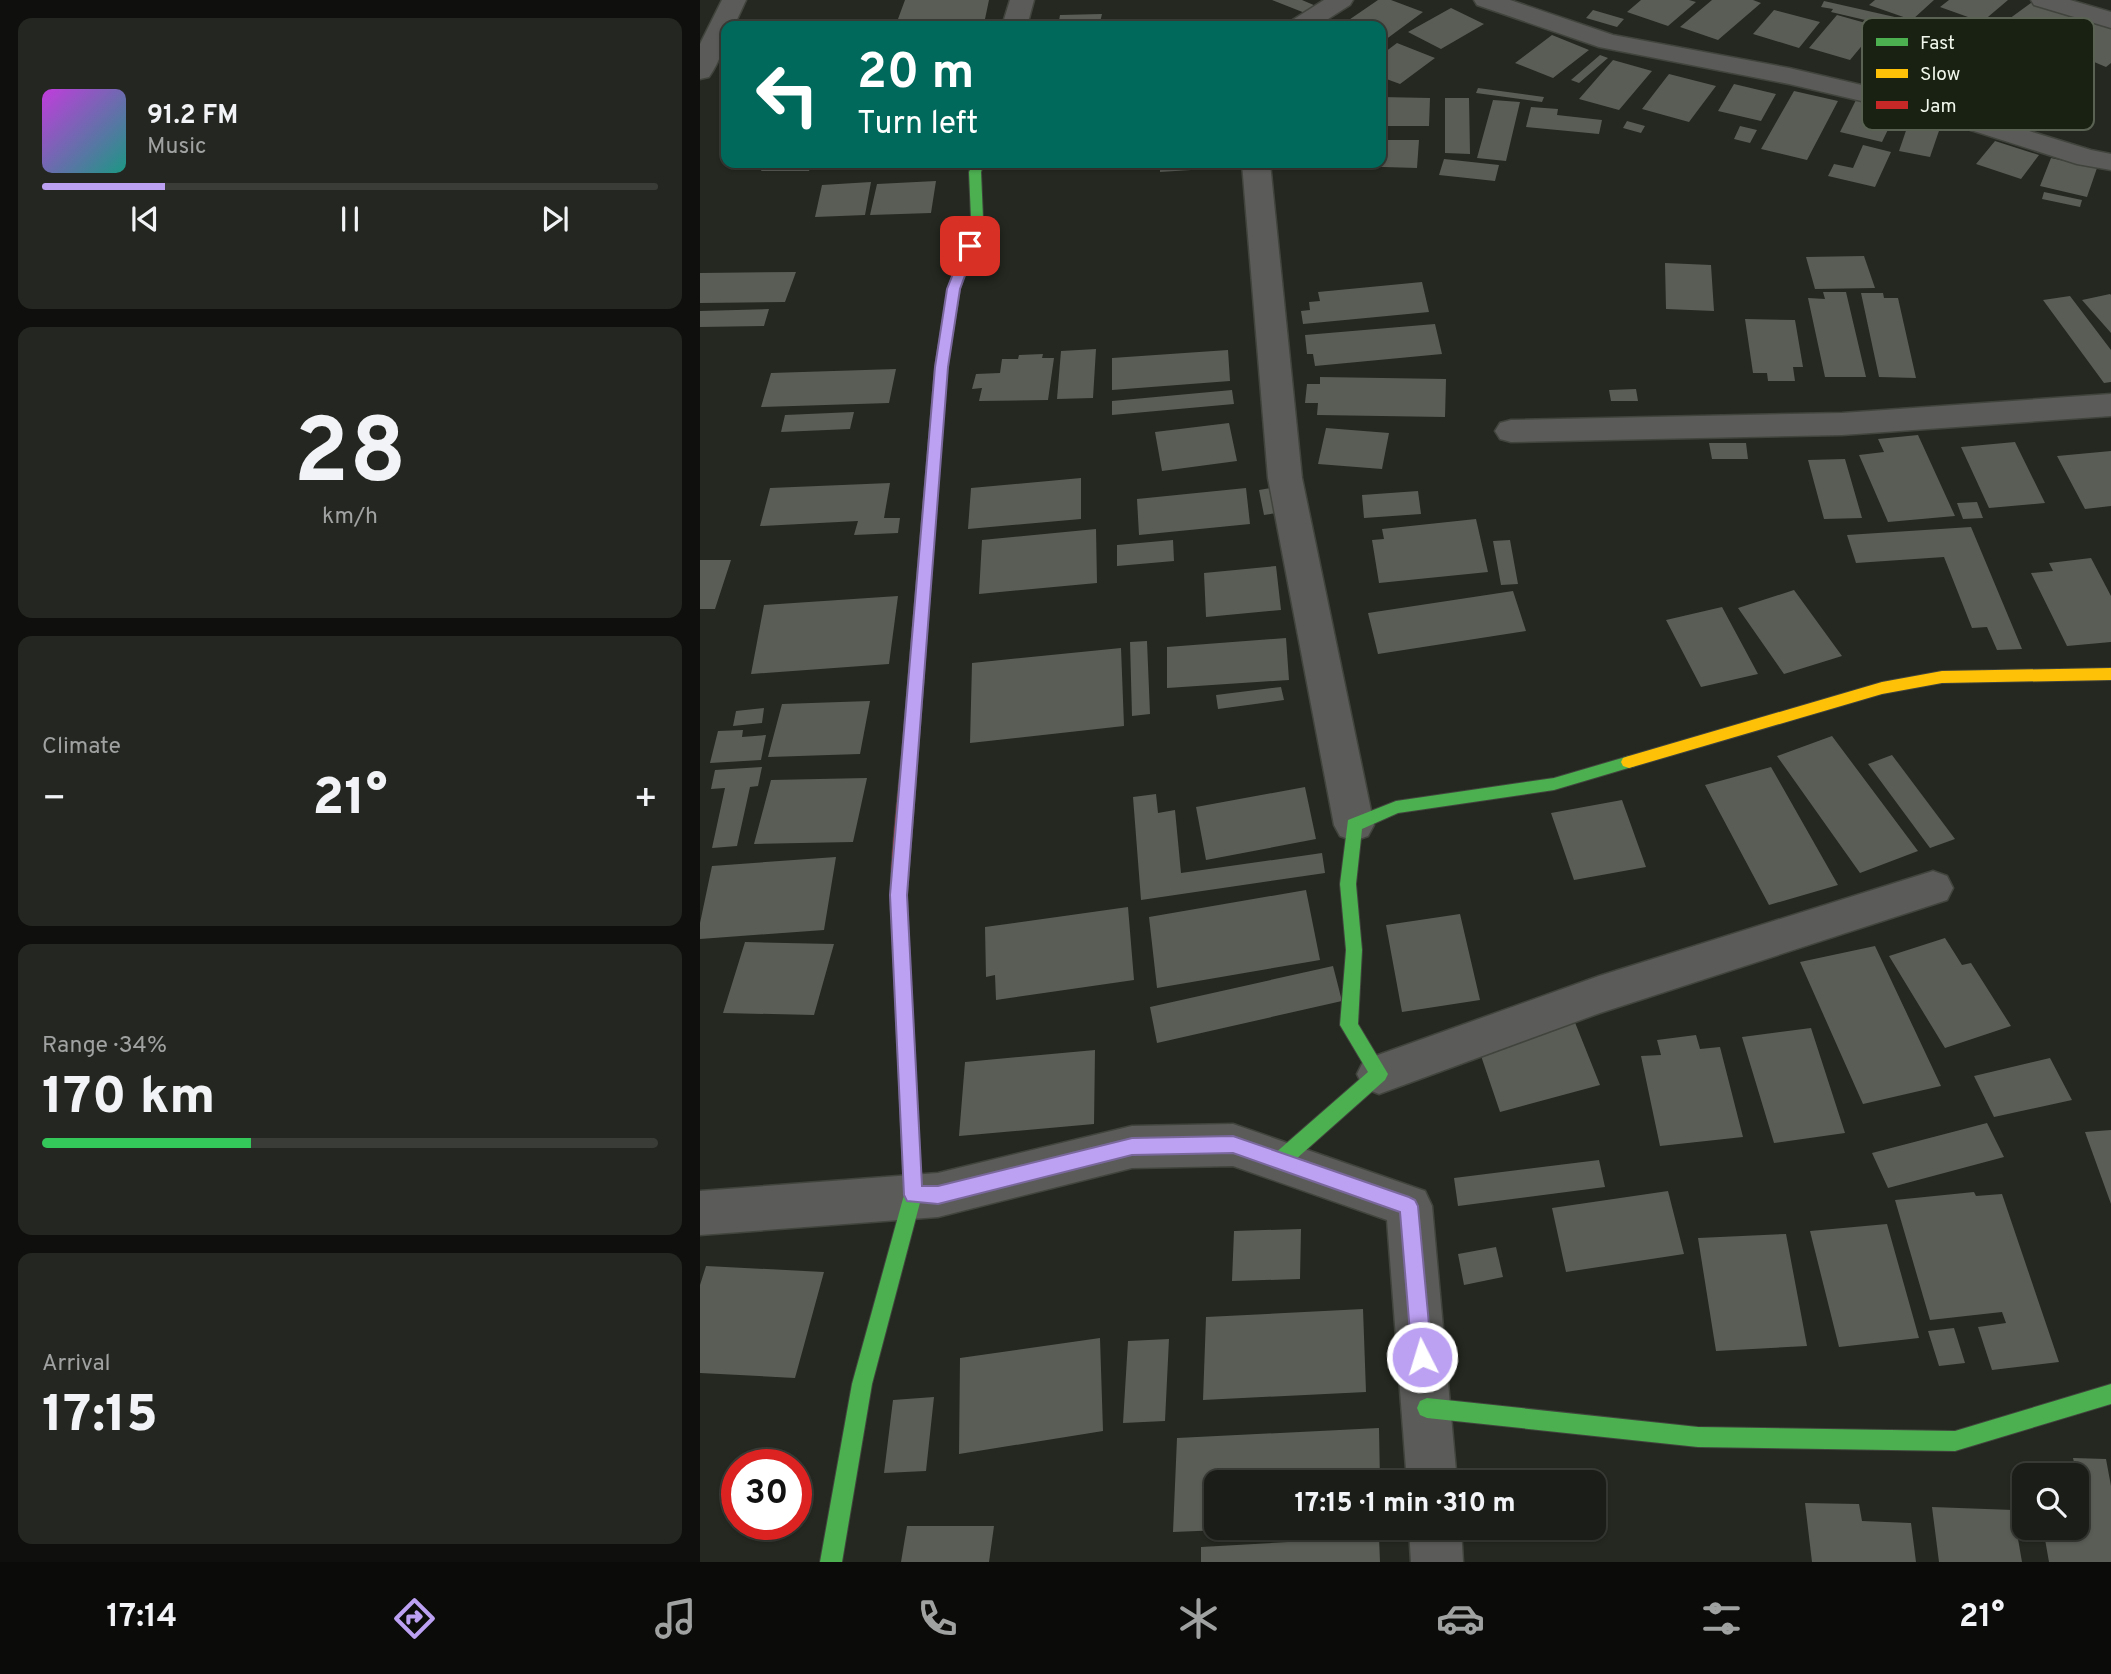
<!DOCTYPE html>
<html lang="en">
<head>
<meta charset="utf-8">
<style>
  body { margin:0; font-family:Overpass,sans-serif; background:#242721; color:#f1f3f6; height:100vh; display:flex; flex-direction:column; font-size:26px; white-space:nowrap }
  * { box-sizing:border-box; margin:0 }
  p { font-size:23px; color:#a0a2a2 }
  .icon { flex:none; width:38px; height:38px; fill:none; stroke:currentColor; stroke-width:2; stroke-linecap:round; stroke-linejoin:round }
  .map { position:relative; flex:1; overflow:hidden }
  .details { display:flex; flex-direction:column; gap:18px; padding:18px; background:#0f100d; width:700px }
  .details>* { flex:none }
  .banner { position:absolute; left:21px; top:21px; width:665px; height:147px; border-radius:14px; box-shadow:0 2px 5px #0004,0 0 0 2px #393c37; background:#00695c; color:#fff; overflow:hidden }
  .tools { position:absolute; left:1312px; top:1463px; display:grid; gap:14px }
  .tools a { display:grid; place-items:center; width:77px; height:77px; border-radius:14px; background:#1b1e18; box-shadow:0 2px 5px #0004,0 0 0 2px #393c37; font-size:35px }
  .speed { position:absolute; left:21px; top:1449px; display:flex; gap:14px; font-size:35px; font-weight:700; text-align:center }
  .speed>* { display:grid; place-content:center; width:91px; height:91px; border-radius:50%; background:#1b1e18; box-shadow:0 2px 5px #0004,0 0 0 2px #393c37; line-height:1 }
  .speed .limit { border:10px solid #d22; background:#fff; color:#111 }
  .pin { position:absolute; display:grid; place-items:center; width:60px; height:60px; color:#fff; margin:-30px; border-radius:14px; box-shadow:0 4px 10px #0006 }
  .me { position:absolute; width:77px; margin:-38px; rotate:355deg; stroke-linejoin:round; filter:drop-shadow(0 0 5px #0008) }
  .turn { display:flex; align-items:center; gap:24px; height:147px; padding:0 21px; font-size:32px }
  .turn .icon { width:91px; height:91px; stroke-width:2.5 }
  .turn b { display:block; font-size:49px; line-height:60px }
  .big { font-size:52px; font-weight:800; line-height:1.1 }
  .details .card { flex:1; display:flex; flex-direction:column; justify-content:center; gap:10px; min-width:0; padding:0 24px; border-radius:14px; background:#242721 }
  .details .dial { align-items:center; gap:0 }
  .dial b { font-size:91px; line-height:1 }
  .song { display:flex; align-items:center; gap:21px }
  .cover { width:84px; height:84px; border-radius:10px; background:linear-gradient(135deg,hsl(290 70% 55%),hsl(170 70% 35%)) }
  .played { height:7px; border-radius:4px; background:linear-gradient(90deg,#bca0f2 20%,#393c37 20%) }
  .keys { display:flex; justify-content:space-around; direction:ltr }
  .heat { display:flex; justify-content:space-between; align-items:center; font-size:38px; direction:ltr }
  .charge { height:10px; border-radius:5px; background:linear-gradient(90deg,#34c759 34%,#393c37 0) }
  .trip { position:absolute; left:504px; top:1470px; width:402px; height:70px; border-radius:14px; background:#1b1e18; box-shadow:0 2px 5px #0004,0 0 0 2px #393c37; font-weight:800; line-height:70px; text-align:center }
  .dock { display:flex; height:112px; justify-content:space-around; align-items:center; background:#0b0c0a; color:#a0a2a2 }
  .dock .icon { width:49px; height:49px }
  .dock .active { color:#bca0f2 }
  .dock b { font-size:32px; color:#f1f3f6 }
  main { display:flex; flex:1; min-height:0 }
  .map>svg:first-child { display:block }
</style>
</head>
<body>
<main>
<section class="details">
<div class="card">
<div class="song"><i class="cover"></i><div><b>91.2 FM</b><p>Music</p></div></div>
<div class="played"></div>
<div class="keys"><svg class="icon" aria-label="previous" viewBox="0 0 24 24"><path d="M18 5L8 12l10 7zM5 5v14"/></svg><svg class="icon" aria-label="pause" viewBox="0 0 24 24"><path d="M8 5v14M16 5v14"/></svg><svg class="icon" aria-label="next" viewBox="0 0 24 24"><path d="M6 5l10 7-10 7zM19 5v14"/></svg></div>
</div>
<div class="card dial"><b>28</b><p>km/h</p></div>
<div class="card"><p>Climate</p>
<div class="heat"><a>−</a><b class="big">21°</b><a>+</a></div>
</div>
<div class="card"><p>Range · 34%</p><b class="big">170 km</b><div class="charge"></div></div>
<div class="card"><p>Arrival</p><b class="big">17:15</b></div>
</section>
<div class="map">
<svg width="1411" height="1562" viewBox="0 0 1411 1562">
  <rect width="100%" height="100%" fill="#242820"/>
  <path fill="#595d56" d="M205,0H289L285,19H198Z
    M572,0H602L616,6L605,13Z
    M678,0H691L723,12L681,43V26H640Z
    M941,0H989L996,2L968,26L927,12Z
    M1012,0H1053L1061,3L1018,40L980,27Z
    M1175,0H1234L1212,20L1169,5Z
    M1249,0H1308L1282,22L1240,7Z
    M1335,0L1377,16L1330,52L1287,35Z
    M1124,1L1208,20L1204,27L1248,37L1245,44L1201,34L1198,39L1186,36L1193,24L1180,20L1178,23L1131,12L1133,9L1121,7Z
    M751,8L784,24L741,49L708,32Z
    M893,10L924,19L917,27L886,18Z
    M1074,10L1120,22L1099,48L1053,34Z
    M402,14L399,26H358L360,15Z
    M1137,15L1187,29L1174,45L1165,42L1150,60L1109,48Z
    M1389,20L1411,29V63L1406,67L1354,45Z
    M852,35L889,50L853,78L815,63Z
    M697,43L735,58L700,84L681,77V55Z
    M900,55L908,58L879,83L871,80Z
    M913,60L952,71L919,110L879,99Z
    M969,74L1016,86L989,122L942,109Z
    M1034,84L1076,94L1061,121L1018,111Z
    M778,88L844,97L842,102L776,93Z
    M1094,91L1138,101L1107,160L1061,149Z
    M681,97L730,98L729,126H681Z
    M745,98H769L770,154L745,153Z
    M793,100L820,102L806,161L777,158Z
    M1156,100L1198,109L1182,142L1140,132Z
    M831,107L858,109L857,115L902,120L899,134L826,127Z
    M1210,119L1241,125L1230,157L1199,151Z
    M927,121L945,126L941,133L923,128Z
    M1040,126L1057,130L1050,143L1034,139Z
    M681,140H719L717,168L617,165V163H681Z
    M1295,141L1339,155L1321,179L1276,164Z
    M1163,145L1191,152L1175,187L1128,176L1134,164L1153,168Z
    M1351,158L1397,168L1387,197L1340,186Z
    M744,159L799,165L795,181L739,175Z
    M65,163H112L109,171H61Z
    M460,163H491V170L460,172Z
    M236,181L231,213L170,215L177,184Z
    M171,182L165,215L115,217L122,185Z
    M1344,192L1382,200L1380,207L1342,199Z
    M1164,256L1175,288L1115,289L1106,257Z
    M965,263L1011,265L1014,311L966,309Z
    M96,272L85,302L0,303V273Z
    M722,282L729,312L603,324L601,311L610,310L609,302L620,301L618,292Z
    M1123,292H1146L1166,377H1125L1108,298L1125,299Z
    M1161,293H1183L1184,298H1198L1216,378L1179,377Z
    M1410,294L1411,295V333L1382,300Z
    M1370,296L1411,350V382L1404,383L1343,300Z
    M69,309L64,326L0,327V311Z
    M1045,319L1095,320L1103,367H1093L1095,381H1068L1067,373H1053Z
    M735,324L742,354L615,366L613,354H607L605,335Z
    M396,349L393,398L357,399L361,351Z
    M528,350L530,381L412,390V358Z
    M343,354L342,358H354L348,400L279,401L282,388L272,389L276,374L300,373L302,359H318L319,355Z
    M196,369L189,403L61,407L71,373Z
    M620,377L746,379L745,417L617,415L618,403H605L607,384H620Z
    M936,389L938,401H911L909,390Z
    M532,390L534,404L412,415V401Z
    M154,412L150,429L81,432L85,415Z
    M529,423L537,461L462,471L455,432Z
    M626,428L689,433L682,469L618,464Z
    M1218,435L1255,516L1188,522L1159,455L1184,452L1178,439Z
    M1315,442L1345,503L1289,508L1261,447Z
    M1009,443H1046L1048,459H1012Z
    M1411,451V506L1385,509L1357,456Z
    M1145,459L1162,518L1124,519L1108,460Z
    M381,478V519L268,529L271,488Z
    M190,483L184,518H200L198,533L154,535L158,521L60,526L70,488Z
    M577,487L583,512L564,515L559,490Z
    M546,488L550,524L439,535L437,499Z
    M718,491L721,514L664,518L662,495Z
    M1277,502L1283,518L1263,519L1257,503Z
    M776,519L788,572L679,583L672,540L684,539L682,529Z
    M1271,527L1322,649L1297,650L1287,627L1272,628L1244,557L1156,563L1147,535Z
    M396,529L397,583L279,594L282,540Z
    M473,540L474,561L417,566V545Z
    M810,540L818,584L801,585L793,541Z
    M1391,558L1411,596V642L1367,646L1331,573L1353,571L1349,563Z
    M0,560H31L15,609H0Z
    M576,566L581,610L506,617L504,573Z
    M1094,590L1142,656L1084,674L1038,608Z
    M813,591L826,631L678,654L668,613Z
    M198,596L189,664L51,674L64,605Z
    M1022,607L1058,674L1001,687L966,620Z
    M586,638L589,680L467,688V647Z
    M447,641L450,714L432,716L430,642Z
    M421,648L424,726L270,743L272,663Z
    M581,687L584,700L518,709L516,695Z
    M170,701L160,754L68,757L82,704Z
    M64,708L62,723L33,726L36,711Z
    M43,730L42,737L66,735L61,760L10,763L18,731Z
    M1132,736L1218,851L1160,873L1077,756Z
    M1192,755L1255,839L1230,848L1168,764Z
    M62,767L58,786L50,787L37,846L12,848L25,788L11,789L15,770Z
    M1071,767L1138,885L1069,905L1005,785Z
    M167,778L153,842L54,844L71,780Z
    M605,787L616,839L506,860L496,807Z
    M456,794L458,813L475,810L481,873L622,853L625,873L441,900L433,797Z
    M922,800L946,867L874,880L851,813Z
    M136,857L124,930L0,939V923L12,866Z
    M606,890L620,960L457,988L449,917Z
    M428,907L434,980L296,1000L295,975L286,977L285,927Z
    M760,914L780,1000L702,1012L686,925Z
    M1245,938L1262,965L1271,963L1311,1026L1245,1048L1189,956Z
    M45,942L134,944L114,1015L23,1013Z
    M1175,946L1241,1086L1163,1104L1100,962Z
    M633,966L642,1001L457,1043L450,1007Z
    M874,1020L900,1085L800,1112L777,1044Z
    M1111,1028L1145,1133L1074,1143L1042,1037Z
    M996,1035L1000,1049L1020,1047L1043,1137L960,1146L941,1056L961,1055L957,1040Z
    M395,1050L394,1124L259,1136L265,1062Z
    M1350,1058L1372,1100L1294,1117L1274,1076Z
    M1287,1123L1304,1157L1188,1188L1172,1153Z
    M1411,1130V1204L1385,1132Z
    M899,1160L905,1187L758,1206L754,1178Z
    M968,1191L984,1254L866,1272L852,1208Z
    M1274,1192L1276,1196L1302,1194L1359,1362L1292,1370L1278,1327L1306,1323L1302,1312L1230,1320L1195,1200Z
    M1187,1224L1219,1338L1139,1347L1110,1231Z
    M601,1229L600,1279L532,1281L534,1231Z
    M1086,1234L1107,1346L1016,1351L998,1238Z
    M796,1247L803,1277L764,1285L758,1254Z
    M6,1266L124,1272L95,1378L0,1373V1285Z
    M663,1309L666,1392L503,1400L506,1317Z
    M1254,1328L1265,1363L1239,1366L1228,1331Z
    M400,1338L403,1431L259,1454L260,1358Z
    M469,1339L465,1421L423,1423L428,1341Z
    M234,1397L226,1471L184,1473L193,1400Z
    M679,1428L680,1482H516V1528L522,1530L473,1532L477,1438Z
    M1373,1458L1406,1459L1411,1486V1562H1349L1343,1528H1377V1475Z
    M816,1477L873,1480L872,1482H816Z
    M1105,1503L1159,1504L1162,1521L1211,1523L1216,1562H1112Z
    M1232,1507L1313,1510L1322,1562H1239Z
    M207,1526H294L289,1562H201Z
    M815,1528H894V1535L815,1531Z
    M679,1537L680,1562H501V1547Z"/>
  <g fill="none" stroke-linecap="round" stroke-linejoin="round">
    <g stroke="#41443d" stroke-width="3">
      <path id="street" d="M22,0H46L34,26H26C26,45 20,61 9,77L0,79V44Z
        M310,0H334L327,26H302Z
        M624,0H653L650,5L617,26H588L591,21Z
        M774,0H810L913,35L1089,68L1238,103L1391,150L1411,154V170L1377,164L1230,117L1089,84L899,47L777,5Z
        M1331,0H1370L1411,12V28L1334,5Z
        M542,163H570L602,478L674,825L668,836L654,841L640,836L634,825L568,478Z
        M1411,394V416L1142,435L811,442L800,439L795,431L800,423L811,420L1142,413Z
        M1233,871L1247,876L1253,888L1247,900L900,1013L679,1094L664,1088L657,1074L664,1060L899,976Z
        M533,1124L725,1191L732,1206L757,1482H707L687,1220L533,1166L432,1168L238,1217L0,1235V1191L238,1173L432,1126Z
        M709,1528H761L763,1562H711Z"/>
    </g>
    <g stroke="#41443d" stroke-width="2">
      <path id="fast" d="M273,163H284L281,172L283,218L260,289L247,367L219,740L216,744H206L203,740L235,367L248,289L271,218L269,172Z
        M929,756L935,758L937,762L935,766L854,790L698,813L662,829L656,884L662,950L658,1024L688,1074L685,1080L587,1167L580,1170L573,1167L571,1161L573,1155L668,1072L640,1025L646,950L640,884L648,820L696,801L854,778Z
        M200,917L206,919L208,924L222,1195L172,1384L142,1562H120L152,1384L204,1195L192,924L194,919Z
        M1411,1384V1404L1255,1451L998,1447L727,1418L720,1415L717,1408L720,1401L727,1398L998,1427L1255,1431Z"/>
    </g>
    <g stroke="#41443d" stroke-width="2">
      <path id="slow" d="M1411,668V680L1242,683L1182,694L929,768L923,766L921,762L923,758L929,756L1182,682L1242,671Z"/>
    </g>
    <g stroke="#41443d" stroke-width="2">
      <path id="jam" d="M211,734L216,736L219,740L207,895L208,924L206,929L200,931L194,929C183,907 201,773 203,740L206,736Z"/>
    </g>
    <use href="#street" fill="#5b5c59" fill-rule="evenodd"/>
    <use href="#fast" fill="#4caf50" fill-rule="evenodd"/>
    <use href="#slow" fill="#ffc107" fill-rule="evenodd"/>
    <use href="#jam" fill="#c62828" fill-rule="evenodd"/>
  </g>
  <path fill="#bca0f2" stroke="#7a689d" stroke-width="2" d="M270,243L276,246L260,289L248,367L207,895L222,1186H238L432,1138L533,1136L709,1197L715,1200L718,1206L732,1357L730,1364L722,1367L715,1364L712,1357L700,1212L533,1153L432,1155L238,1204L207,1201L204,1195L190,895L235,367L247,289L264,246Z"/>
  <rect x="1162" y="18" width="232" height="112" rx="10" fill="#192212" stroke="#5a6253" stroke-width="2"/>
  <rect x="1176" y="38" width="32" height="8" fill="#4caf50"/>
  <rect x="1176" y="69" width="32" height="9" fill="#ffc107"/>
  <rect x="1176" y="101" width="32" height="8" fill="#c62828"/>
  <g font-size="19" fill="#f1f7ec">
    <text x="1220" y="49">Fast</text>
    <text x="1220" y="80">Slow</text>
    <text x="1220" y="112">Jam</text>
  </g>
</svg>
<div class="tools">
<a><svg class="icon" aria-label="search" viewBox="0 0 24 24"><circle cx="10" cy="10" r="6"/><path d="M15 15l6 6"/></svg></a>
</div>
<div class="speed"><div class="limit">30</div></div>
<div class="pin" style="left:270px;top:246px;background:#d93025"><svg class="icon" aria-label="arrive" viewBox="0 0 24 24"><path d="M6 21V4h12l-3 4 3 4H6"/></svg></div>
<svg class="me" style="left:722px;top:1357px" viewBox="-20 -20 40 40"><circle r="17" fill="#bca0f2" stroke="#fff" stroke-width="3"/><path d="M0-11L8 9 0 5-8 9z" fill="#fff"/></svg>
<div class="trip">17:15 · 1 min · 310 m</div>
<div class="banner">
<div class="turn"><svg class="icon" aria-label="left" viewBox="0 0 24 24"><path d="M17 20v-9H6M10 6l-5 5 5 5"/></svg><div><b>20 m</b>Turn left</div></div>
</div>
</div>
</main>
<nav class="dock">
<b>17:14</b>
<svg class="icon active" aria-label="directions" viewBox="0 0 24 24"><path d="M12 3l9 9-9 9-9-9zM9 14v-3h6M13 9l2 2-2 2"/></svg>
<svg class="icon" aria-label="music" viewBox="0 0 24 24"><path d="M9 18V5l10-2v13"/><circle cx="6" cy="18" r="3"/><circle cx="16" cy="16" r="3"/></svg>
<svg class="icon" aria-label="phone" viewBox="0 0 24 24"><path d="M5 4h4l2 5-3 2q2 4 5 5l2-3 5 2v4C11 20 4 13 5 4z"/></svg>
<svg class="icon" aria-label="climate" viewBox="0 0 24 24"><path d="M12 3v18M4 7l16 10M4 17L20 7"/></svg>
<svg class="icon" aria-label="car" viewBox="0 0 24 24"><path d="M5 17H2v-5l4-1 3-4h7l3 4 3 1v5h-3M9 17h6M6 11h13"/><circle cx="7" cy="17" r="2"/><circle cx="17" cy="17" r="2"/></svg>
<svg class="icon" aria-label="filters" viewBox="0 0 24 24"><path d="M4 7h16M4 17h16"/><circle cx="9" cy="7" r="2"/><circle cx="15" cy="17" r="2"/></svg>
<b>21°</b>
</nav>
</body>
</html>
